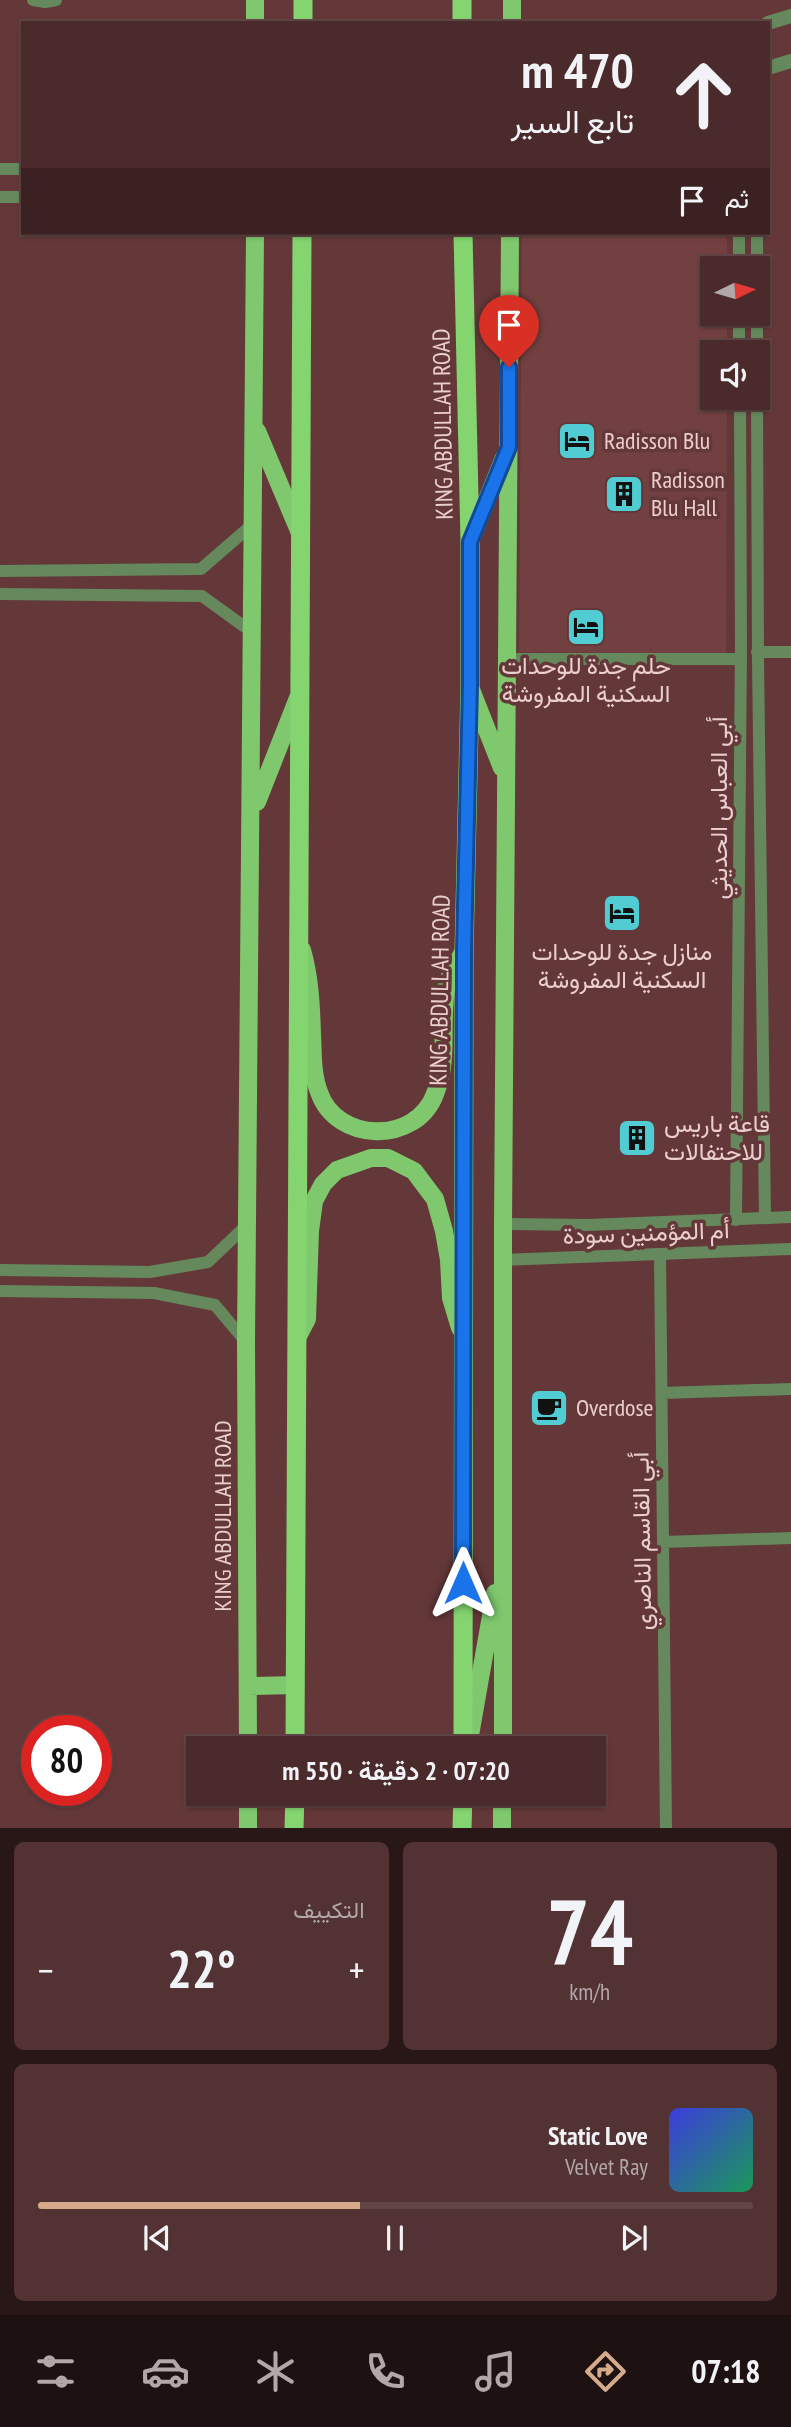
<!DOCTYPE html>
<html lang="ar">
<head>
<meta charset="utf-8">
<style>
  body { margin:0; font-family:"PT Sans Narrow",Vazirmatn,sans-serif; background:#523233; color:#f1f3f6; direction:rtl; height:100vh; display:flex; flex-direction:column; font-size:26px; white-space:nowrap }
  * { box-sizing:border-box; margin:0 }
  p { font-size:23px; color:#b2a7a9 }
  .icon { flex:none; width:38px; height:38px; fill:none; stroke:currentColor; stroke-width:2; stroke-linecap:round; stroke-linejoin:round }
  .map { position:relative; height:1828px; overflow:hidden; direction:ltr }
  .details { display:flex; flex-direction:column; gap:14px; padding:14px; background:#291718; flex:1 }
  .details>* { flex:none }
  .top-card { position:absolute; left:21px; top:21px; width:749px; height:214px; border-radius:0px; box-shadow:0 2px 5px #0004,0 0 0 2px #624647; direction:rtl; background:#4b2a2b; color:#f1f3f6; overflow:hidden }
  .needle { width:46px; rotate:85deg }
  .controls { position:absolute; left:700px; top:256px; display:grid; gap:14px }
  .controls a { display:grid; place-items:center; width:70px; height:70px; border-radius:0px; background:#4b2a2b; box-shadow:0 2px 5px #0004,0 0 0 2px #624647; font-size:35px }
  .speed { position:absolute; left:21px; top:1715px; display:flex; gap:14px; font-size:35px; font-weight:700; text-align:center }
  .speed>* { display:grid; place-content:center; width:91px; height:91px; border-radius:50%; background:#4b2a2b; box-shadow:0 2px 5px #0004,0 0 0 2px #624647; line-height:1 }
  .speed .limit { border:10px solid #d22; background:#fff; color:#111 }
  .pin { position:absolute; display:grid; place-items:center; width:60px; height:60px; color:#fff; margin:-72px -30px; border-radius:50% 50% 50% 0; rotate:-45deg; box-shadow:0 0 7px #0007 }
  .pin .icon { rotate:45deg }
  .me { position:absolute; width:77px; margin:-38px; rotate:0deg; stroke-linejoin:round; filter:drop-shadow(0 0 5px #0008) }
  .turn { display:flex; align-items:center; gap:24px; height:147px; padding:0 21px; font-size:32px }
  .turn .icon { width:91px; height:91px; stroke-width:2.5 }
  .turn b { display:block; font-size:49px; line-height:60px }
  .then { display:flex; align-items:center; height:66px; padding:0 21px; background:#0003; gap:14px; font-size:26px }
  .big { font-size:52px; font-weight:600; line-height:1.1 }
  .details .card { flex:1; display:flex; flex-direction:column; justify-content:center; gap:10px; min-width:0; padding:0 24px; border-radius:10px; background:#523233 }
  .details .dial { align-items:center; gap:0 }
  .dial b { font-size:91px; line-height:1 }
  .song { display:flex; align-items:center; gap:21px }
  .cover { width:84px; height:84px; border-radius:10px; background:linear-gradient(135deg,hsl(240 70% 55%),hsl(150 70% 35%)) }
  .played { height:7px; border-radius:4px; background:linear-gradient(90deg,#d6ab8b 45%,#624647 45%) }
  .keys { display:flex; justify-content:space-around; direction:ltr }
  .heat { display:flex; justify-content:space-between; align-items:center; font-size:38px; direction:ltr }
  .details .tiles { flex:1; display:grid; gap:14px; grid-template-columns:1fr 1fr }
  .card:last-child { grid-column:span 2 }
  .trip { position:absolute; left:186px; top:1736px; width:420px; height:70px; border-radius:0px; background:#4b2a2b; box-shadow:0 2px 5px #0004,0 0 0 2px #624647; font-weight:600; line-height:70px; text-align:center; direction:rtl }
  .dock { display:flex; height:112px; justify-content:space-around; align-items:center; background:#1e1111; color:#b2a7a9 }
  .dock .icon { width:49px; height:49px }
  .dock .active { color:#d6ab8b }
  .dock b { font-size:32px; color:#f1f3f6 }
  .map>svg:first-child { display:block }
</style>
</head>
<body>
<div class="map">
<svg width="791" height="1829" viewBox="0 0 791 1829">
  <rect width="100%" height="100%" fill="#643839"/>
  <path fill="#734041" d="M522,233H727V268H712V313H727V352H712V397H727L726,654L519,652Z"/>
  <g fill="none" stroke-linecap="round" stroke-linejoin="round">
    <path stroke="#65895d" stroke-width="12" d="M33,0L45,2L56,0
      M0,169H23
      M0,197H23
      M739,233V268
      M757,233V268
      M739,313V352
      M757,313V352
      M757,397L758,658L765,1218
      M0,571L201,569L254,523
      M0,594L202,596L253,633
      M757,652H791
      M507,659H741
      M736,1220L741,649L740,397
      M503,1224L587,1225L791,1217
      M660,1254L666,1829
      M503,1260L791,1249
      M0,1270L150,1272L208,1262L248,1224
      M0,1291L154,1293L215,1305L246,1342
      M662,1393L791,1389
      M664,1542L791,1538"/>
    <path stroke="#65895d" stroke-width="14" d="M768,23L791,16
      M768,68L791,61"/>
    <path stroke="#7fc86e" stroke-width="18" d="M255,0V23
      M512,0V23
      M257,431L300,533
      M471,539L504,458
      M470,687L502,768
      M257,802L298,698
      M302,950C310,978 311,1005 312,1034C313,1053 312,1074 319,1092C336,1143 416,1145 435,1094C450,1057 439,1021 447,984C450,973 458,961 464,951
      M297,1338L307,1319L310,1231L314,1201L323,1184L337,1170L371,1158H388L414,1171L435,1199L444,1231L449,1260L451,1298L460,1328
      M249,1686L295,1685
      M469,1741L495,1593
      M248,1748L246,1342L255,233
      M503,1748V1224L510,233
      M248,1829V1794
      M502,1829V1794"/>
    <path stroke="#84d470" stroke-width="19" d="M303,23V0
      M462,23V0
      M295,1748L302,233
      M463,1748L464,951L470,685V542L463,233
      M294,1829L295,1794
      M462,1829L463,1794"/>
  </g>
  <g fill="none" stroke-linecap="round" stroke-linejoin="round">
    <g stroke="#114b97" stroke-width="18">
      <path id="route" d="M463,1583L464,951L470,685V542L509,447V367"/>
    </g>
    <use href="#route" stroke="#1a73e8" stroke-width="12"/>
  </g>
  <defs>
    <g id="hotel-square" transform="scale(2.0125)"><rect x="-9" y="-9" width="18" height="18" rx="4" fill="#51ccd2" stroke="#643839"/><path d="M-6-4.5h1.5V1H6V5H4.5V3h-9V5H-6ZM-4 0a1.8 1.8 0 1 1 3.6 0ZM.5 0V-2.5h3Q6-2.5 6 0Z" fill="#111"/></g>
    <g id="building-square" transform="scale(2.0125)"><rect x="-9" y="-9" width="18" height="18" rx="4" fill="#51ccd2" stroke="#643839"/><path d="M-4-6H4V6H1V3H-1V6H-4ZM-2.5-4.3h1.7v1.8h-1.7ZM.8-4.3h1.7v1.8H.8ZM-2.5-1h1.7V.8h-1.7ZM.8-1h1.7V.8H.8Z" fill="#111"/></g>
    <g id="cafe-square" transform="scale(2.0125)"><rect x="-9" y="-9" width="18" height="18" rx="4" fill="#51ccd2" stroke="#643839"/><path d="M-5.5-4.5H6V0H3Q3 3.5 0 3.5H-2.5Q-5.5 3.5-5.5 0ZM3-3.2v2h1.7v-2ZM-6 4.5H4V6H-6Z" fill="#111"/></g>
  </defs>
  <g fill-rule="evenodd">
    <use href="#hotel-square" x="577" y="441"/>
    <use href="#building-square" x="624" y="494"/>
    <use href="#hotel-square" x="586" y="627"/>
    <use href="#hotel-square" x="622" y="913"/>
    <use href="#building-square" x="637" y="1138"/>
    <use href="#cafe-square" x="549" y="1408"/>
  </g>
  <g text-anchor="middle" stroke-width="7" stroke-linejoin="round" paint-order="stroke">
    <g font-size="24" fill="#ebcfce" stroke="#643839">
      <text transform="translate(443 424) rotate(-91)" y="8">KING ABDULLAH ROAD</text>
      <text transform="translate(719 808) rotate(-90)" y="8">أبي العباس الحديثي</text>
      <text transform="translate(440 990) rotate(-89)" y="8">KING ABDULLAH ROAD</text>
      <text transform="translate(646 1233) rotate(-2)" y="8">أم المؤمنين سودة</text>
      <text transform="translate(223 1516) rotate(-90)" y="8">KING ABDULLAH ROAD</text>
      <text transform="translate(642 1541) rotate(-91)" y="8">أبي القاسم الناصري</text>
    </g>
    <g font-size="24" fill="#ebcfce" stroke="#643839" text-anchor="start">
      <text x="604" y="449">Radisson Blu</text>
      <text x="651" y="488">Radisson<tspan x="651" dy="28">Blu Hall</tspan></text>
      <text x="586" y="674" text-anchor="middle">حلم جدة للوحدات<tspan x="586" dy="28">السكنية المفروشة</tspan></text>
      <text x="622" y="960" text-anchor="middle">منازل جدة للوحدات<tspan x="622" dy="28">السكنية المفروشة</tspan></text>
      <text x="664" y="1132">قاعة باريس<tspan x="664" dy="28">للاحتفالات</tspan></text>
      <text x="576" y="1416">Overdose</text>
    </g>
  </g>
</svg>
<div class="controls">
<a><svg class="needle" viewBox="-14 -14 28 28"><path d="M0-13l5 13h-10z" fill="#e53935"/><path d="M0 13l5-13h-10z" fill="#b2a7a9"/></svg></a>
<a><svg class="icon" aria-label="sound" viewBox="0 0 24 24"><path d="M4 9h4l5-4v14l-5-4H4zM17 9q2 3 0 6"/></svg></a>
</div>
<div class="speed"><div class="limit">80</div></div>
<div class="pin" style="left:509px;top:367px;background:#d93025"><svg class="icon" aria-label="arrive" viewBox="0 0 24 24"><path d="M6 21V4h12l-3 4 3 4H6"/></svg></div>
<svg class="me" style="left:463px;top:1583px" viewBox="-20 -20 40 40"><path d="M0-17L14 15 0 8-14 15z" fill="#1a73e8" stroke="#fff" stroke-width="4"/></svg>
<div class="trip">07:20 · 2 دقيقة · 550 m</div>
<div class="top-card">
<div class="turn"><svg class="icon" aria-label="ahead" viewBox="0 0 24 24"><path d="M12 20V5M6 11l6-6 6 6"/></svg><div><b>470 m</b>تابع السير</div></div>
<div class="then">ثم<svg class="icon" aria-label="arrive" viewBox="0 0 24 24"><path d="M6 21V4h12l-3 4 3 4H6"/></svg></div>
</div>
</div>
<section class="details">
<div class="tiles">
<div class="card dial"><b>74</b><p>km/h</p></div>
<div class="card"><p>التكييف</p>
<div class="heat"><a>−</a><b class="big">22°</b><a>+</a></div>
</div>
<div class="card">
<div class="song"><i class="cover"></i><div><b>Static Love</b><p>Velvet Ray</p></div></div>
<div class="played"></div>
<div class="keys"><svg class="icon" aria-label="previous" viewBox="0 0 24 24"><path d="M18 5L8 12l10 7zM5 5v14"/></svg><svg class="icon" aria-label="pause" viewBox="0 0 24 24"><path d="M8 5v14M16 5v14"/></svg><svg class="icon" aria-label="next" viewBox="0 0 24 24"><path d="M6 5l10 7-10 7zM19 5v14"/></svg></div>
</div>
</div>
</section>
<nav class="dock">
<b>07:18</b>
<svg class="icon active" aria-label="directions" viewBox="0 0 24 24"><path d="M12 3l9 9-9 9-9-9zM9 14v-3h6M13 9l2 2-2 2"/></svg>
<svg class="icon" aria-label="music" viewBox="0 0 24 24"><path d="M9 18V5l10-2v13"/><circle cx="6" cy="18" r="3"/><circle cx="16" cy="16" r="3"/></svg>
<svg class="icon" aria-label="phone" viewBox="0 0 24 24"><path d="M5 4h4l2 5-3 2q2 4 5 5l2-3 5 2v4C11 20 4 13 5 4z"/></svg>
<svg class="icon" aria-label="climate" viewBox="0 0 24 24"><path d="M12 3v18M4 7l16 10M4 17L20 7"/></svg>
<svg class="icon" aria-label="car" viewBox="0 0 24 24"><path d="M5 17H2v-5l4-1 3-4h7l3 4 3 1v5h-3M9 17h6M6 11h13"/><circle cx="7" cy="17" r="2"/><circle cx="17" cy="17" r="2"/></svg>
<svg class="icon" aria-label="filters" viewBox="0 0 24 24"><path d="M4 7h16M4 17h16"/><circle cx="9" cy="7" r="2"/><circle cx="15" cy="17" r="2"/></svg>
</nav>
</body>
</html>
